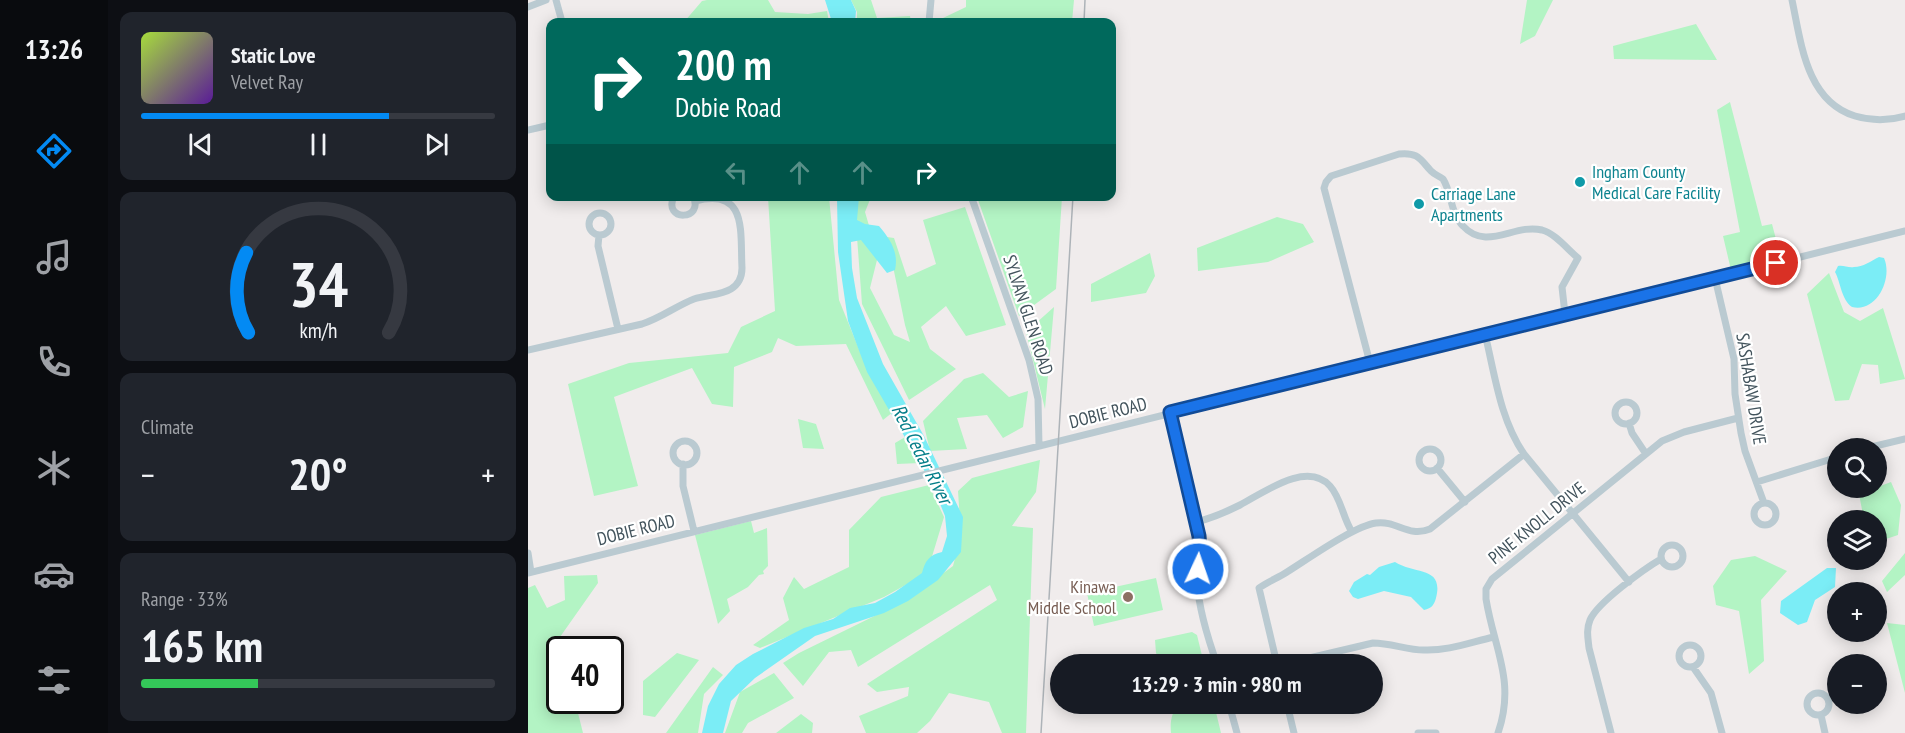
<!DOCTYPE html>
<html lang="en">
<head>
<meta charset="utf-8">
<style>
  body { margin:0; font-family:"PT Sans Narrow",sans-serif; background:#20242c; color:#f1f3f6; height:100vh; display:flex; flex-direction:column; font-size:22px; white-space:nowrap }
  * { box-sizing:border-box; margin:0 }
  p { font-size:20px; color:#9ea1a6 }
  .icon { flex:none; width:33px; height:33px; fill:none; stroke:currentColor; stroke-width:2; stroke-linecap:round; stroke-linejoin:round }
  .map { position:relative; flex:1; overflow:hidden }
  .side { display:flex; flex-direction:column; gap:12px; padding:12px; background:#0d0f14; width:420px }
  .side>* { flex:none }
  .hud { position:absolute; left:18px; top:18px; width:570px; height:183px; border-radius:12px; box-shadow:0 3px 15px #0003; background:#00695c; color:#fff; overflow:hidden }
  .controls { position:absolute; left:1299px; top:438px; display:grid; gap:12px }
  .controls a { display:grid; place-items:center; width:60px; height:60px; border-radius:50%; background:#171b24; box-shadow:0 3px 15px #0003; font-size:30px }
  .speed { position:absolute; left:18px; top:636px; display:flex; gap:12px; font-size:30px; font-weight:700; text-align:center }
  .speed>* { display:grid; place-content:center; width:78px; height:78px; border-radius:50%; background:#171b24; box-shadow:0 3px 15px #0003; line-height:1 }
  .speed .limit { border:3px solid #111; border-radius:9px; background:#fff; color:#111 }
  .pin { position:absolute; display:grid; place-items:center; width:51px; height:51px; color:#fff; margin:-26px; border:3px solid #fff; border-radius:50%; box-shadow:0 2px 6px #0007 }
  .me { position:absolute; width:66px; margin:-33px; rotate:3deg; stroke-linejoin:round; filter:drop-shadow(0 0 4px #0008) }
  .turn { display:flex; align-items:center; gap:21px; height:126px; padding:0 30px; font-size:27px }
  .turn .icon { width:78px; height:78px; stroke-width:2.5 }
  .turn b { display:block; font-size:42px; line-height:51px }
  .lanes { display:flex; align-items:center; height:57px; padding:0 30px; background:#0003; justify-content:center; gap:30px; direction:ltr }
  .lanes .off { opacity:.35 }
  .big { font-size:45px; font-weight:700; line-height:1.1 }
  .side .widget { flex:1; display:flex; flex-direction:column; justify-content:center; gap:9px; min-width:0; padding:0 21px; border-radius:12px; background:#20242c }
  .side .dial { align-items:center; gap:0 }
  .dial svg { height:156px; overflow:visible; fill:none; stroke:#363941; stroke-width:7; stroke-linecap:round; text-anchor:middle }
  .dial text { fill:#f1f3f6; stroke:none }
  .song { display:flex; align-items:center; gap:18px }
  .cover { width:72px; height:72px; border-radius:9px; background:linear-gradient(135deg,hsl(80 70% 55%),hsl(270 70% 35%)) }
  .played { height:6px; border-radius:3px; background:linear-gradient(90deg,#038af3 70%,#363941 70%) }
  .keys { display:flex; justify-content:space-around; direction:ltr }
  .heat { display:flex; justify-content:space-between; align-items:center; font-size:33px; direction:ltr }
  .charge { height:9px; border-radius:4px; background:linear-gradient(90deg,#34c759 33%,#363941 0) }
  .trip { position:absolute; left:522px; top:654px; width:333px; height:60px; border-radius:30px; background:#171b24; box-shadow:0 3px 15px #0003; font-weight:700; line-height:60px; text-align:center }
  main { display:flex; flex:1; min-height:0 }
  .tab-bar { display:flex; flex-direction:column; width:108px; justify-content:space-around; align-items:center; background:#090b0e; color:#9ea1a6 }
  .tab-bar .icon { width:42px; height:42px }
  .tab-bar .selected { color:#038af3 }
  .tab-bar b { font-size:27px; color:#f1f3f6 }
  .map>svg:first-child { display:block }
</style>
</head>
<body>
<main>
<nav class="tab-bar">
<b>13:26</b>
<svg class="icon selected" aria-label="directions" viewBox="0 0 24 24"><path d="M12 3l9 9-9 9-9-9zM9 14v-3h6M13 9l2 2-2 2"/></svg>
<svg class="icon" aria-label="music" viewBox="0 0 24 24"><path d="M9 18V5l10-2v13"/><circle cx="6" cy="18" r="3"/><circle cx="16" cy="16" r="3"/></svg>
<svg class="icon" aria-label="phone" viewBox="0 0 24 24"><path d="M5 4h4l2 5-3 2q2 4 5 5l2-3 5 2v4C11 20 4 13 5 4z"/></svg>
<svg class="icon" aria-label="climate" viewBox="0 0 24 24"><path d="M12 3v18M4 7l16 10M4 17L20 7"/></svg>
<svg class="icon" aria-label="car" viewBox="0 0 24 24"><path d="M5 17H2v-5l4-1 3-4h7l3 4 3 1v5h-3M9 17h6M6 11h13"/><circle cx="7" cy="17" r="2"/><circle cx="17" cy="17" r="2"/></svg>
<svg class="icon" aria-label="filters" viewBox="0 0 24 24"><path d="M4 7h16M4 17h16"/><circle cx="9" cy="7" r="2"/><circle cx="15" cy="17" r="2"/></svg>
</nav>
<section class="side">
<div class="widget">
<div class="song"><i class="cover"></i><div><b>Static Love</b><p>Velvet Ray</p></div></div>
<div class="played"></div>
<div class="keys"><svg class="icon" aria-label="previous" viewBox="0 0 24 24"><path d="M18 5L8 12l10 7zM5 5v14"/></svg><svg class="icon" aria-label="pause" viewBox="0 0 24 24"><path d="M8 5v14M16 5v14"/></svg><svg class="icon" aria-label="next" viewBox="0 0 24 24"><path d="M6 5l10 7-10 7zM19 5v14"/></svg></div>
</div>
<div class="widget dial"><svg viewBox="0 0 100 80">
<path d="M14 69A42 42 0 1 1 86 69"/>
<path d="M14 69A42 42 0 0 1 13 28" stroke="#038af3"/>
<text x="50" y="56" font-size="32" font-weight="700">34</text>
<text x="50" y="72" font-size="11">km/h</text>
</svg></div>
<div class="widget"><p>Climate</p>
<div class="heat"><a>−</a><b class="big">20°</b><a>+</a></div>
</div>
<div class="widget"><p>Range · 33%</p><b class="big">165 km</b><div class="charge"></div></div>
</section>
<div class="map">
<svg width="1377" height="733" viewBox="0 0 1377 733">
  <rect width="100%" height="100%" fill="#f0ecec"/>
  <path fill="#b3f4c4" d="M179,0H240L247,12L280,14L299,11L301,22H156L174,1Z
    M323,0H343L349,18L382,16L383,22H329V12Z
    M438,0H546L544,22H419L415,18L438,7Z
    M999,0H1025L1007,36L992,44Z
    M1168,24L1189,60L1086,59L1085,46Z
    M1202,102L1234,226L1244,224L1253,258L1203,270L1195,236L1212,232L1189,110Z
    M240,197H301L311,300L337,364L365,412L355,420L318,344L268,346L250,338L244,352L206,367L205,407L184,404L164,368L86,397L110,486L66,496L40,384L101,363L200,353L213,327L247,311Z
    M326,197H343L337,212L350,256L342,288L366,335L382,342L377,325L359,237L366,238L379,277L408,264L395,220L437,207L478,325L438,336L418,306L393,327L402,349L428,369L381,400L334,304Z
    M449,197H534L528,289L491,316Z
    M749,217L775,224L786,242L740,262L670,271L669,248Z
    M622,253L627,276L618,293L563,302V284Z
    M1301,273L1316,312L1332,321L1355,308L1377,379L1352,384L1350,365L1334,364L1321,400L1307,401L1279,294Z
    M526,307L517,409L498,332Z
    M455,373L481,397L500,391L495,427L475,438L459,415L429,418L439,449L402,451L395,421L436,379Z
    M270,419L288,424L296,449L275,448Z
    M379,436L392,463L369,464L367,443Z
    M512,460L508,492L484,526L505,528L498,733H474L461,702L421,693L402,721L389,733H338L331,716L380,696L381,687L349,692L339,684L469,600L462,585L330,667L323,650L301,652L275,686L255,663L271,653L377,601L425,566L433,536L430,491L444,478Z
    M1363,482L1373,505L1370,535L1349,542L1348,520H1336L1331,494Z
    M401,485L416,517L399,573L356,597L232,648L225,645L261,620L255,598L266,577L276,589L321,567V530L353,497Z
    M223,521L226,533L239,528L240,566L235,571L236,574L231,575L220,587L199,599L202,611L190,624L167,535Z
    M1377,553V575L1359,592L1354,581Z
    M1227,556L1259,571L1233,600L1236,661L1221,674L1211,611L1188,605L1185,586L1203,560Z
    M69,575L70,583L32,637L35,649L32,650V700L47,701L55,733H0V588L7,585L19,608L37,600L36,576Z
    M628,578L635,610L566,626L559,593Z
    M1359,623L1377,625V693Z
    M664,632L669,635L676,664H634L628,653L627,640Z
    M149,653L171,660L127,717L115,715V681Z
    M185,667L195,675L176,694L170,733H138Z
    M246,673L266,698L220,723L214,733H197L212,692Z
    M652,704H686L693,733H643C642,722 643,712 652,704Z
    M273,714L285,723L284,733H248Z"/>
  <path fill="#7bedf6" d="M297,0H323L328,11L327,22H304Z
    M309,197H331L329,220L337,224L351,226C362,239 371,252 367,270L359,273L333,240L323,242L324,268L329,298L355,364L396,436L435,517L433,552L410,580L380,601L356,613L287,636L227,678L203,701L195,733H174L180,706L191,684L208,665L225,654L276,628L305,619L322,608L347,603L367,592L394,573C397,561 401,555 414,552L419,536L417,516L404,484L339,372L320,321L310,252Z
    M1351,257L1356,258C1365,278 1349,313 1324,307C1313,299 1313,283 1307,272L1310,266C1316,265 1320,268 1326,267C1335,267 1343,261 1351,257Z
    M867,562C888,575 916,566 908,598C906,605 904,608 896,610L883,597L856,591L830,599L825,597L821,591L826,582L839,574L842,575L851,567Z
    M1299,568H1308L1307,587L1287,600L1279,622L1270,625L1252,613L1253,601Z"/>
  <g fill="none" stroke-linecap="round" stroke-linejoin="round">
    <path stroke="#bacad1" stroke-width="7" d="M28,0L34,22
      M1264,0C1273,42 1278,101 1327,116C1344,121 1360,121 1377,116
      M0,7L18,0
      M401,22L403,0
      M0,130L22,125
      M146,196C134,222 177,221 165,196
      M443,196L501,360L510,399L511,446
      M61 224a11 11 0 1 1 22 0a11 11 0 1 1-22 0Z
      M71,235L70,246L90,329
      M1187,278L1206,359L1207,394L1213,433L1217,451L1236,503
      M957,334C967,375 972,419 996,454L1101,582
      M0,350L114,324C133,318 148,306 166,299C178,295 193,295 203,289C211,284 214,277 214,268C212,232 220,187 167,201
      M842,363L796,188L798,182L803,176L871,154C890,152 892,159 903,171C907,175 911,176 915,179C924,193 922,213 935,226C959,252 986,223 1014,230C1028,234 1039,249 1050,258L1034,287L1037,314
      M1087 413a11 11 0 1 1 22 0a11 11 0 1 1-22 0Z
      M642,412L671,536C672,552 668,567 669,582C671,609 680,639 689,664
      M1101,423L1104,433L1118,454
      M145 453a12 12 0 1 1 24 0a12 12 0 1 1-24 0Z
      M1339,448L1377,439
      M891 460a11 11 0 1 1 22 0a11 11 0 1 1-22 0Z
      M155,464V486L166,531
      M909,468L937,502
      M1229,482L1310,457
      M1226 514a11 11 0 1 1 22 0a11 11 0 1 1-22 0Z
      M668,522C684,518 698,512 712,505C735,493 779,460 802,486C813,498 815,518 824,532
      M1133 556a11 11 0 1 1 22 0a11 11 0 1 1-22 0Z
      M0,553L3,572
      M0,573L1377,231
      M1151 656a11 11 0 1 1 22 0a11 11 0 1 1-22 0Z
      M749,664L731,588C739,582 750,578 759,572C780,559 826,526 848,523C869,520 880,538 902,529L996,454
      M756,664L845,643C863,643 879,650 896,650C920,651 943,642 966,637
      M1165,667L1183,693L1194,733
      M1279 704a11 11 0 1 1 22 0a11 11 0 1 1-22 0Z
      M701,704L709,733
      M759,704L766,733
      M1293,715L1297,733
      M890,733H908
      M970,733C988,681 966,649 958,599V589L964,579L1134,441L1156,432L1210,418
      M1083,733L1061,648C1060,638 1058,630 1062,620C1069,603 1116,569 1133,559"/>
    <path stroke="#adb3b8" stroke-width="1.5" d="M556,22L557,0
      M513,733L545,196"/>
  </g>
  <g fill="none" stroke-linecap="round" stroke-linejoin="round">
    <g stroke="#114b97" stroke-width="15">
      <path id="route" d="M670,569L672,550L671,536L642,412L1248,263"/>
    </g>
    <use href="#route" stroke="#1a73e8" stroke-width="10"/>
  </g>
  <g fill="#0f9aa8" stroke="#fff" stroke-width="2">
    <circle cx="1052" cy="182" r="6"/>
    <circle cx="891" cy="204" r="6"/>
  </g>
  <circle fill="#8d6e63" stroke="#fff" stroke-width="2" cx="600" cy="597" r="6"/>
  <g text-anchor="middle" stroke-width="4.5" stroke-linejoin="round" paint-order="stroke">
    <g font-size="18" fill="#0d838f" stroke="#fff" text-anchor="start">
      <text x="1064" y="178">Ingham County<tspan x="1064" dy="21">Medical Care Facility</tspan></text>
      <text x="903" y="200">Carriage Lane<tspan x="903" dy="21">Apartments</tspan></text>
    </g>
    <g font-size="18" fill="#42535c" stroke="#fff">
      <text transform="translate(500 315) rotate(72)" y="6">SYLVAN GLEN ROAD</text>
      <text transform="translate(1223 389) rotate(81)" y="6">SASHABAW DRIVE</text>
      <text transform="translate(580 413) rotate(-14)" y="6">DOBIE ROAD</text>
      <text transform="translate(1009 523) rotate(-39)" y="6">PINE KNOLL DRIVE</text>
      <text transform="translate(108 530) rotate(-14)" y="6">DOBIE ROAD</text>
    </g>
    <g font-size="18" fill="#785e54" stroke="#fff" text-anchor="end">
      <text x="588" y="593">Kinawa<tspan x="588" dy="21">Middle School</tspan></text>
    </g>
    <g font-size="20" font-style="italic" fill="#047e89" stroke="#fff">
      <text transform="translate(394 454) rotate(63)" y="7">Red Cedar River</text>
    </g>
  </g>
</svg>
<div class="controls">
<a><svg class="icon" aria-label="search" viewBox="0 0 24 24"><circle cx="10" cy="10" r="6"/><path d="M15 15l6 6"/></svg></a>
<a><svg class="icon" aria-label="layers" viewBox="0 0 24 24"><path d="M12 4l9 5-9 5-9-5zM3 14l9 5 9-5"/></svg></a>
<a>+</a>
<a>−</a>
</div>
<div class="speed"><div class="limit">40</div></div>
<div class="pin" style="left:1248px;top:263px;background:#d93025"><svg class="icon" aria-label="arrive" viewBox="0 0 24 24"><path d="M6 21V4h12l-3 4 3 4H6"/></svg></div>
<svg class="me" style="left:670px;top:569px" viewBox="-20 -20 40 40"><circle r="17" fill="#1a73e8" stroke="#fff" stroke-width="3"/><path d="M0-11L8 9 0 5-8 9z" fill="#fff"/></svg>
<div class="trip">13:29 · 3 min · 980 m</div>
<div class="hud">
<div class="turn"><svg class="icon" aria-label="right" viewBox="0 0 24 24"><path d="M7 20v-9h11M14 6l5 5-5 5"/></svg><div><b>200 m</b>Dobie Road</div></div>
<div class="lanes"><svg class="icon off" aria-label="left" viewBox="0 0 24 24"><path d="M17 20v-9H6M10 6l-5 5 5 5"/></svg><svg class="icon off" aria-label="ahead" viewBox="0 0 24 24"><path d="M12 20V5M6 11l6-6 6 6"/></svg><svg class="icon off" aria-label="ahead" viewBox="0 0 24 24"><path d="M12 20V5M6 11l6-6 6 6"/></svg><svg class="icon" aria-label="right" viewBox="0 0 24 24"><path d="M7 20v-9h11M14 6l5 5-5 5"/></svg></div>
</div>
</div>
</main>
</body>
</html>
